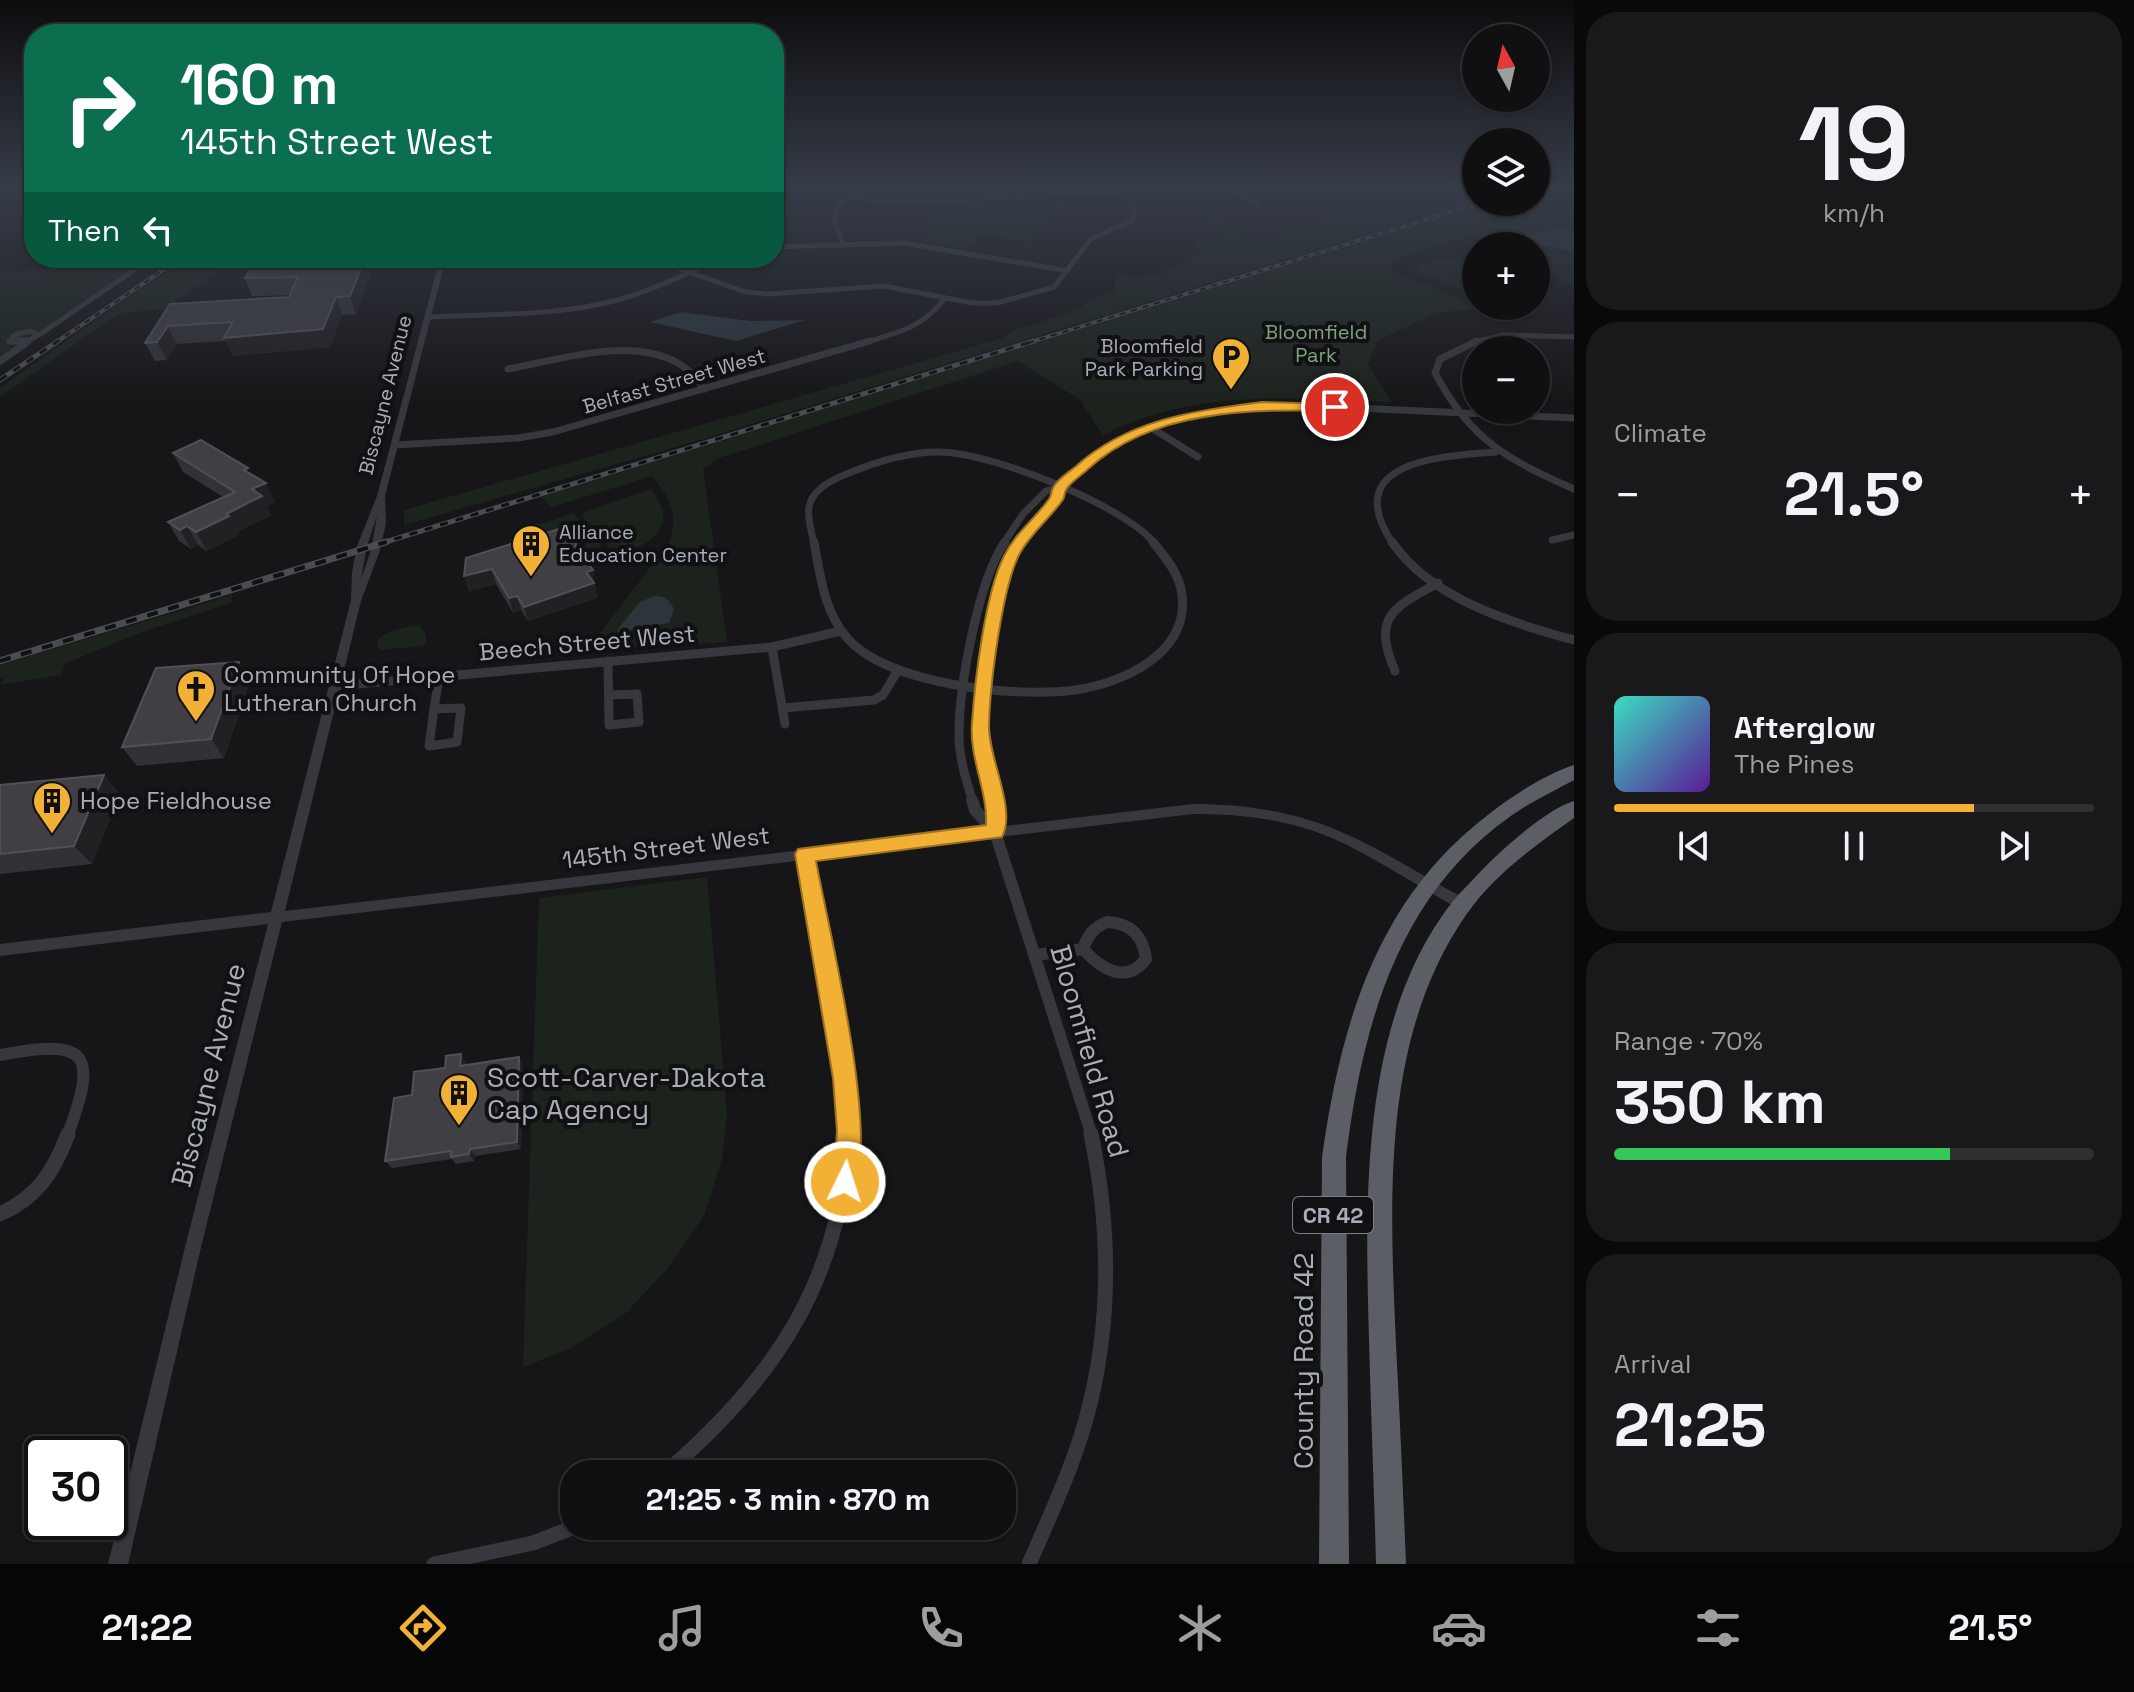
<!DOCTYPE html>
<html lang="en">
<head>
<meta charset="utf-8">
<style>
  body { margin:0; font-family:"Space Grotesk",sans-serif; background:#19191b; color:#f1f3f6; height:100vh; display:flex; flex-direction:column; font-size:30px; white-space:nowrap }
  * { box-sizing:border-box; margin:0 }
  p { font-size:26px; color:#9c9d9f }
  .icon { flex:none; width:44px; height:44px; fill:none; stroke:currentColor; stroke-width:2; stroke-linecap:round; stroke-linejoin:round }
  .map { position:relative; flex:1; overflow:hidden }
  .details { display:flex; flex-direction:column; gap:12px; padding:12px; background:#09090a; width:560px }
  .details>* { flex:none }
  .guide { position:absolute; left:24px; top:24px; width:760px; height:244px; border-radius:32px; box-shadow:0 2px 6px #0004,0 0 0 2px #303032; background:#0b6e4f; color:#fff; overflow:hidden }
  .needle { width:52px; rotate:352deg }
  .buttons { position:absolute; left:1462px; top:24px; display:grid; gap:16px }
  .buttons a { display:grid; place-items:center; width:88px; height:88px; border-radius:50%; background:#101012; box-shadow:0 2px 6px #0004,0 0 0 2px #303032; font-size:40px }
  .speed { position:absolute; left:24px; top:1436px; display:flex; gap:16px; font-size:40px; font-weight:700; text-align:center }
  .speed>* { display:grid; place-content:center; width:104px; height:104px; border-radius:50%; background:#101012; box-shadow:0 2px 6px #0004,0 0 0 2px #303032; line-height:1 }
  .speed .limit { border:4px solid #111; border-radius:12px; background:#fff; color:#111 }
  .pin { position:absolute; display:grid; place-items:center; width:68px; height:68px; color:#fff; margin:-34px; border:4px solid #fff; border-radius:50%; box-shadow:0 2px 8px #0007 }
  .me { position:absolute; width:88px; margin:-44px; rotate:4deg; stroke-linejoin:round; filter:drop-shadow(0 0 6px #0008) }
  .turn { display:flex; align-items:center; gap:28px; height:168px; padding:0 24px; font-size:36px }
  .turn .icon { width:104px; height:104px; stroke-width:2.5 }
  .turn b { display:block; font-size:56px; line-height:68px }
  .then { display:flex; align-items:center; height:76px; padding:0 24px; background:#0003; gap:16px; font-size:30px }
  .big { font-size:60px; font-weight:600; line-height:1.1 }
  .details .tile { flex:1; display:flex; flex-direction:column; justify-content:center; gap:12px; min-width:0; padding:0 28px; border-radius:32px; background:#19191b }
  .details .dial { align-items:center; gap:0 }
  .dial b { font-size:104px; line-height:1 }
  .song { display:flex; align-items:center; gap:24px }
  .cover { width:96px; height:96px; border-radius:12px; background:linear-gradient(135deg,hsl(170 70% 55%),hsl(270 70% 35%)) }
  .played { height:8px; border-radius:4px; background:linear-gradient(90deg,#f2b134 75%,#303032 75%) }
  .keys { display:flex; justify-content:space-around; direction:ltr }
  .heat { display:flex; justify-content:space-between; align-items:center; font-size:44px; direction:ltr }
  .charge { height:12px; border-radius:6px; background:linear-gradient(90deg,#34c759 70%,#303032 0) }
  .trip { position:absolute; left:560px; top:1460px; width:456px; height:80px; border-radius:32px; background:#101012; box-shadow:0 2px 6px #0004,0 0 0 2px #303032; font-weight:600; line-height:80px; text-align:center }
  .dock { display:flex; height:128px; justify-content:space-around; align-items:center; background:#060607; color:#9c9d9f }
  .dock .icon { width:56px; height:56px }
  .dock .on { color:#f2b134 }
  .dock b { font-size:36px; color:#f1f3f6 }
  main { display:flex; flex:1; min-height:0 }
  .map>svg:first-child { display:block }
</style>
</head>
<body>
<main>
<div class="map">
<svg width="1574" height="1564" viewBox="0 0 1574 1564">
  <rect width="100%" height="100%" fill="#161618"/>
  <path fill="#1c231d" d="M1388,186H1476V201L700,440L404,525V510L1003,338L1010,332L1084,308L1083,304L1114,291L1116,274C1134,278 1157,277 1174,268C1185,262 1189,255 1202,252L1195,244L1197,238L1206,236L1220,239L1224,236L1198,212L1177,211L1167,206L1166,200L1178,195L1173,188L1182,189L1212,204L1208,207H1212L1213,212C1223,220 1232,231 1244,236C1261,242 1319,230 1329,214L1373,207Z
    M1543,186H1574V288L1536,267V246H1502L1477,235L1459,238L1493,246H1475L1458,239L1402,256L1395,265L1387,269L1481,308L1437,313L1378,340L1368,364L1391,402C1294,398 1193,388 1103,435L1080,400L1018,361L719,458L703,469L727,642L683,645L667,642L596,653L591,645L669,543C679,517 670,496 652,476L552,507L541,497L1491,202H1536V188Z
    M1054,197L1067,212L1039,227L1028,242L978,234L965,249L924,242L934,226L920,204Z
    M190,258H240L228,269L217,273L166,308L118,314L0,397V388L127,298Z
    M1462,260L1476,266V294L1424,275L1414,268L1430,261Z
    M146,263L0,361V272Z
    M651,489C681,526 651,544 617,556L583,517L584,512Z
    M574,513L594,541H600L601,554L586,555L585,540L572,527L570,529L578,538L545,548L531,527Z
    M232,595L231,603L145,631L66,663L61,675L0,685L5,677L0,678V665Z
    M419,625L426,635V642L422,646L379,650L377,641C387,629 403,628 419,625Z
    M707,877L727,1114L722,1159L704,1216L667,1269L626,1313L571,1348L523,1367L539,898Z"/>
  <path fill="#2c353c" d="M1568,228L1574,232V253C1550,243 1529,249 1506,236Z
    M681,312L750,321L805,320L736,341L650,322Z
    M654,596C665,596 669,599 674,609L669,623L618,632L617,630L640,602Z"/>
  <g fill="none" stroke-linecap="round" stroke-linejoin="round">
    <path stroke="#37383d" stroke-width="5" d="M1227,186L1258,205
      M848,195L888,203L1120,191
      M843,243L835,221L836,208L846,197L866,186
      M774,247L904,243L1068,271
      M649,258L745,292L769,294L884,286L972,303H997L1054,287L1091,239L1132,220L1135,211L1117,186
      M517,263L582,258
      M428,317C491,314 557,316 618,300C654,290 687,273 721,258
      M30,331L39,335L26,342L10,341L14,335Z
      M39,335L152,258
      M863,343C897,333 924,327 945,298
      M1471,343L1504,335L1574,337"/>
    <path stroke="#37383d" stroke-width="7" d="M10,341H28
      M1477,341L1440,359L1435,373C1471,441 1507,459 1574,489
      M0,361L25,344
      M508,369C560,360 628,336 678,363C689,369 697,380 705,389
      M1150,427L1198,457
      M395,445L518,438L553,432L870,341
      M1552,540L1574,535
      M814,544C812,533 807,518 809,507C812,489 833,479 849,473C876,462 908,452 938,452C987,451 1125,505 1155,544
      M1003,544L1023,514L1046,491L1059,488L1099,453L1131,434L1164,422L1249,407L1310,406L1574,418
      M1020,544L1058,497L1059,488
      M1393,544C1337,460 1444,456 1496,452"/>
    <path stroke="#37383d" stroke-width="9" d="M814,542C820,575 824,612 848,639C890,685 1015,698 1075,690C1124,683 1189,653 1182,595C1180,574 1165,557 1153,542
      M1392,542C1430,598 1511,623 1574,640
      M772,647L785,724
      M608,661L609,725L639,722L637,694L609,695
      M1395,671C1372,617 1392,608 1438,583
      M335,686L772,647L841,631
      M461,708L457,742L429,746L434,709Z
      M783,708L874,700L883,695L898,670
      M434,709L439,676
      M973,802C966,780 959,758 959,735C959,686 978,581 1005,542
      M993,802C989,780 982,758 980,735C978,681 994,588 1021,542"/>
    <path stroke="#37383d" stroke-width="12" d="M972,800L975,810L995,832
      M993,800L995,832L1092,1136
      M805,854L838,1027L849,1136
      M1107,922C1131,923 1143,936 1146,959C1126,985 1101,969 1083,949C1088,935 1093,928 1107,922Z
      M1035,955L1083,949
      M0,1055C86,1039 100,1050 67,1136"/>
    <path stroke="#37383d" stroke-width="15" d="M0,1214C38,1197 54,1171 68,1134
      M664,1474C775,1379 840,1282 849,1134
      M434,1564L533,1543L577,1526
      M1029,1564C1049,1518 1071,1471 1085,1423C1112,1327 1111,1230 1091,1134"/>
    <path fill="#37383d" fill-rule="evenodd" d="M440,258H446L385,496L386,523L380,550L361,601L285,911L1193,804C1243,804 1293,811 1339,831C1383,849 1423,877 1466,899L1468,903L1466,907L1461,909L1456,907C1415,885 1375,857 1332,838C1288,819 1240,814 1193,814L282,922L202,1243L128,1564H108L186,1243L268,924L0,956V944L271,912L351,600L352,572L357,546L377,496ZM377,516L371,550L361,579L367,546Z"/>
    <path fill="#5b5e65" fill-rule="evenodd" d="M1574,765V780C1558,789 1541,797 1526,806C1401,884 1363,1020 1346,1157L1349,1564H1319L1322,1157C1341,1023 1377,899 1489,814C1514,795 1544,775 1574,765Z
      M1574,801V818C1535,846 1494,874 1466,915C1380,1039 1390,1202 1396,1345C1400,1418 1403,1491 1406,1564H1376C1374,1489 1371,1414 1369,1339C1365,1197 1360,1019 1453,901C1462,890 1473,880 1482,870C1502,849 1547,809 1574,801Z"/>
    <g stroke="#4a4c52" stroke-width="4">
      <path id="rail-far2" d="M55,343L181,258
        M1028,343L1483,202"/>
    </g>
    <g stroke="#4a4c52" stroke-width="5">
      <path id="rail-far1" d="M0,380L58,341
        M379,544L1034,341"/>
    </g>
    <g stroke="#4a4c52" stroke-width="7">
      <path id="rail" d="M0,661L386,542"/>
    </g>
    <use href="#rail-far2" stroke="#111113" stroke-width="2" stroke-dasharray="6" stroke-linecap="butt"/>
    <use href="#rail-far1" stroke="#111113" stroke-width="3" stroke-dasharray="8" stroke-linecap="butt"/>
    <use href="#rail" stroke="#111113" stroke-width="4" stroke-dasharray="11" stroke-linecap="butt"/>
  </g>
  <path fill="#323236" d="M300,258H367L371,272L356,314L342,315L330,347L233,356L226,341L176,344L167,360L155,361L145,343L170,304L289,297L290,295L252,296L245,278Z
    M173,453L251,474L275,502L267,506L271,515L237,532L239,535L207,551L198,545L191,549L179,541L168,522L223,497L183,472Z
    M575,524L578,549L593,570L597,598L528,621L521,610L513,613L496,584L469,591L464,576Z
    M250,681L224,758L137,766L122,747Z
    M0,785L120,794L92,864L0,874Z
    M466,1062V1065H523L521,1149L475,1156L474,1161L456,1164L452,1159L392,1168L385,1161L445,1068Z"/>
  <path fill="#212124" d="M365,258H367L371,272L356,314L350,296Z
    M336,297L342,315L330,347L233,356L224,338Z
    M168,326L176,344L167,360L157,342Z
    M266,483L275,502L267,506L271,515L237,532L239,535L207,551L196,532L226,514L252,489Z
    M187,526L198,545L191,549L180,530Z
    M492,569L496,584L469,591L464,576Z
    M593,570L597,598L528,621L524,607L586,572Z
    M517,596L521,610L513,613L509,598Z
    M239,662L250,681L224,758L211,739Z
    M104,775L120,794L92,864L74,846Z
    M461,1054L466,1062L465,1073L460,1066Z
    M519,1057L523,1065L521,1149L517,1142Z
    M470,1149L475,1156L474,1161L469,1154Z"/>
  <path fill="#3f3f44" stroke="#4f5156" stroke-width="2" d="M300,258H365L350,296L336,297L323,329L224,338L233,322L168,326L157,342L145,343L170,304L289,297L298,277L245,278L255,260Z
    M201,440L248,468L244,470L266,483L252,489L262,496L226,514L229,516L196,532L187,526L180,530L168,522L235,492L173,453Z
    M575,524L576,546L593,570L586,572L594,583L524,607L517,596L509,598L492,569L464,576L466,558Z
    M239,662L211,739L122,747L156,668Z
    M104,775L74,846L0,854V785Z
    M461,1054L460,1066L519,1057L517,1142L470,1149L469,1154L451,1157V1151L385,1161L394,1098L412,1095L414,1072L445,1068L446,1056Z"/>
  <linearGradient id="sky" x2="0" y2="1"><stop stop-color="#0c0c0d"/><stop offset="0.46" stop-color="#363c48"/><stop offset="1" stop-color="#363c48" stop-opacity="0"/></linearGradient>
  <rect width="1574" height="405" fill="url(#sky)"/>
  <path fill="#f2b134" stroke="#9d7322" stroke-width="2" d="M1262,402L1335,404L1341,407L1335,411C1251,409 1154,409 1088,469C1082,475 1069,483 1066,490C1064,493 1065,498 1062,501C1049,519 1032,532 1020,553C1002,586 990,685 989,725C988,758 1017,809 1002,837L816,861C829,932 879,1129 854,1191L845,1194L836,1191L833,1182L837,1131L833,1078L795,854L798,849L986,825C988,791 969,759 972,723C975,679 985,594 1004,556C1015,533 1035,519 1049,499C1052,495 1051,491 1053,488C1056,480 1069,472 1075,467C1128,419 1194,411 1262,402Z"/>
  <defs>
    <g id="parking-pin" transform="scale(2)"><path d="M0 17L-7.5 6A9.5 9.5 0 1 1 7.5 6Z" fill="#f2b134" stroke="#111113"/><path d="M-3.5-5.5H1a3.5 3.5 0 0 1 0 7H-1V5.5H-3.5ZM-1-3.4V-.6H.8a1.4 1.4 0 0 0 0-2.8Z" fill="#111"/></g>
    <g id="building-pin" transform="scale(2)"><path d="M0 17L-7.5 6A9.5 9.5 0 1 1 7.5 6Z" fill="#f2b134" stroke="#111113"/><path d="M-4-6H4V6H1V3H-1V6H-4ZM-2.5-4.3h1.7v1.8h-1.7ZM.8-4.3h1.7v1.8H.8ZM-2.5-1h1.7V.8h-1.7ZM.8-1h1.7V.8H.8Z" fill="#111"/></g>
    <g id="church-pin" transform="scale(2)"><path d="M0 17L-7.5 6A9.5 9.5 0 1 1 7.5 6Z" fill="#f2b134" stroke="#111113"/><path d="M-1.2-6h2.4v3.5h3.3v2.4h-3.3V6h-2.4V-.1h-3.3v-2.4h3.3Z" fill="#111"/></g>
  </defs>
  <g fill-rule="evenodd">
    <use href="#parking-pin" x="1231" y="357"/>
    <use href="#building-pin" x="531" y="544"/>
    <use href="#church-pin" x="196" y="689"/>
    <use href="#building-pin" x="52" y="801"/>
    <use href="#building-pin" x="459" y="1093"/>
  </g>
  <g text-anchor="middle" stroke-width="8" stroke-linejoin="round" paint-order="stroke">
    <g font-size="20" fill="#7fa381" stroke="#111113">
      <text x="1316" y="339">Bloomfield<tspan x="1316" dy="23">Park</tspan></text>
    </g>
    <g font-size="20" fill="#a8adb8" stroke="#111113" text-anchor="end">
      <text x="1203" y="353">Bloomfield<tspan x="1203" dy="23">Park Parking</tspan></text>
      <text x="559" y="539" text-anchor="start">Alliance<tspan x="559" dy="23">Education Center</tspan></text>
    </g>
    <g font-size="20" fill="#a8adb8" stroke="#111113">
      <text transform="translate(674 381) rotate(-16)" y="7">Belfast Street West</text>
      <text transform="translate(385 395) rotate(-76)" y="7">Biscayne Avenue</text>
    </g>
    <rect fill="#111113" stroke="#7b7e86" stroke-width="2" x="1293" y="1197" width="80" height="36" rx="6"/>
    <g font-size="22" font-weight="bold" fill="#a8adb8">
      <text x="1333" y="1223">CR 42</text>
    </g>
    <g font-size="24" fill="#a8adb8" stroke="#111113">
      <text transform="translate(587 643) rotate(-5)" y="8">Beech Street West</text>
      <text transform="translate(666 848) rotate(-7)" y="8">145th Street West</text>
    </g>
    <g font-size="24" fill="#a8adb8" stroke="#111113" text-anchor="start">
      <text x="224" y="683">Community Of Hope<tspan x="224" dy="28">Lutheran Church</tspan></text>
      <text x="80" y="809">Hope Fieldhouse</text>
    </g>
    <g font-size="28" fill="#a8adb8" stroke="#111113">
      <text transform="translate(1090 1051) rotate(74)" y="10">Bloomfield Road</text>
      <text transform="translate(208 1075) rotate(-76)" y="10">Biscayne Avenue</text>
      <text transform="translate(1303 1361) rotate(-90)" y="10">County Road 42</text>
    </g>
    <g font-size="28" fill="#a8adb8" stroke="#111113" text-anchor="start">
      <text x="487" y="1087">Scott-Carver-Dakota<tspan x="487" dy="32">Cap Agency</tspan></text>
    </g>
  </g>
</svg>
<div class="buttons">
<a><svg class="needle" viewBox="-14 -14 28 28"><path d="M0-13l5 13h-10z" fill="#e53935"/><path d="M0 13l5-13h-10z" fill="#9c9d9f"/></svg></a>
<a><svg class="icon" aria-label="layers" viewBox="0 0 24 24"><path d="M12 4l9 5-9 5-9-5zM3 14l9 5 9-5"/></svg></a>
<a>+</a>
<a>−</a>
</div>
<div class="speed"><div class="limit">30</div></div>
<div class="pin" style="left:1335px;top:407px;background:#d93025"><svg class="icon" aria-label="arrive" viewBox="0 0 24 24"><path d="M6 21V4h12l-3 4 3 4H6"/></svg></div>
<svg class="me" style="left:845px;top:1182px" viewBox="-20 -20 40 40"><circle r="17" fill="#f2b134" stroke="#fff" stroke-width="3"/><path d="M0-11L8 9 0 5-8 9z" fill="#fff"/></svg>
<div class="trip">21:25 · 3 min · 870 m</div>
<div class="guide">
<div class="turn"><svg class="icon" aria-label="right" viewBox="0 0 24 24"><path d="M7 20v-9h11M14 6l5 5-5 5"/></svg><div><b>160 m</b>145th Street West</div></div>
<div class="then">Then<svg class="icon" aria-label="left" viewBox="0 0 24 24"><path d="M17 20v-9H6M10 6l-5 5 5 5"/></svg></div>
</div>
</div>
<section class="details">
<div class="tile dial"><b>19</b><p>km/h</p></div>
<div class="tile"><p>Climate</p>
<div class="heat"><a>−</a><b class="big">21.5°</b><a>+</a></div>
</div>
<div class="tile">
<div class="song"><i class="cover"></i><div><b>Afterglow</b><p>The Pines</p></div></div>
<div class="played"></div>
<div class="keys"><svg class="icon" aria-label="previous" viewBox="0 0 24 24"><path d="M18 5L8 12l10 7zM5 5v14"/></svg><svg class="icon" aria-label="pause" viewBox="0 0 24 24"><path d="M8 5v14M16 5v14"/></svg><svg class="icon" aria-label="next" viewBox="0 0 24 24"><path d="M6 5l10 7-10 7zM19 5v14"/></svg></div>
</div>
<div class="tile"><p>Range · 70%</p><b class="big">350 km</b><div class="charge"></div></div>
<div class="tile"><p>Arrival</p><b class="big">21:25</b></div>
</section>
</main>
<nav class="dock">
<b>21:22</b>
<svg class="icon on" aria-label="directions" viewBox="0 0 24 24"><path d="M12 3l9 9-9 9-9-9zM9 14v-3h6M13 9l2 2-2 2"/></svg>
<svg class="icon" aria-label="music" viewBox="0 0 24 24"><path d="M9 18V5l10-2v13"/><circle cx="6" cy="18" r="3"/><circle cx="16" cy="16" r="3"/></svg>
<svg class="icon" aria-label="phone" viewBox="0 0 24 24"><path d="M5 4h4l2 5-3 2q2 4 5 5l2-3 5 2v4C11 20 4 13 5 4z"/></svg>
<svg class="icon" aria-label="climate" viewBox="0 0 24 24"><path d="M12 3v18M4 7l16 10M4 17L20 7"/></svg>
<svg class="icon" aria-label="car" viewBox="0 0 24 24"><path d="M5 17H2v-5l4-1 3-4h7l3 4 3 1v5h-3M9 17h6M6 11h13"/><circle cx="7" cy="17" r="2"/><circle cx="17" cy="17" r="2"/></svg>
<svg class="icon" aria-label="filters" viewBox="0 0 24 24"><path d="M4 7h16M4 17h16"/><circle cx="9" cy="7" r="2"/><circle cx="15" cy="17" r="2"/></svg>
<b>21.5°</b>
</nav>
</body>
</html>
